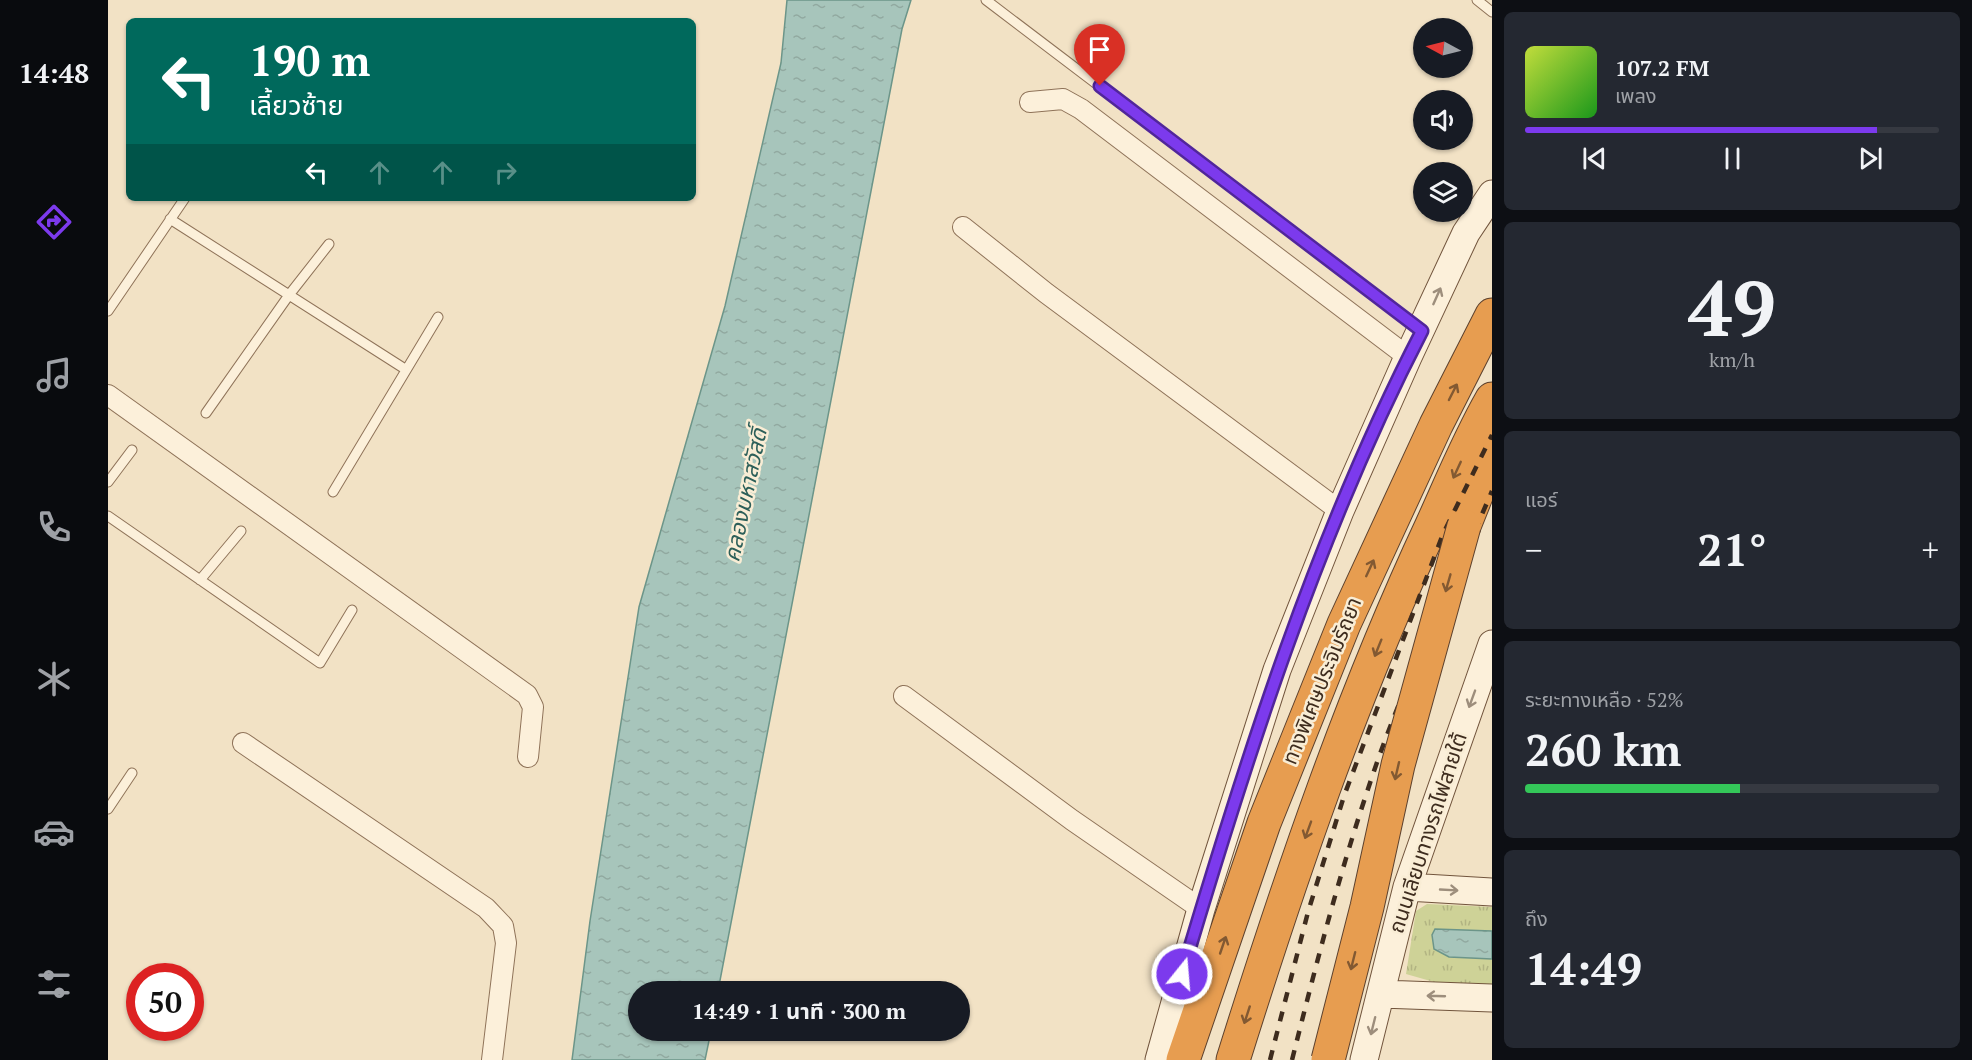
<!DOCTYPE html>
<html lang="th">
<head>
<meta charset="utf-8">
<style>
  body { margin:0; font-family:"PT Serif","Noto Sans Thai",serif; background:#242831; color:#f1f3f6; height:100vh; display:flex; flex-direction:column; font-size:22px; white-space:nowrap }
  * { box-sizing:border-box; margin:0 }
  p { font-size:20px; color:#9ea1a6 }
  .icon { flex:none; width:33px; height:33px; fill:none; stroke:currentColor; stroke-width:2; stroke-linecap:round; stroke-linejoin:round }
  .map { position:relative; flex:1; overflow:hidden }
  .sheet { display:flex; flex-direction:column; gap:12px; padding:12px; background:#0d0f14; width:480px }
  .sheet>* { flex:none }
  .hud { position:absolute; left:18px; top:18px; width:570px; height:183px; border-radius:9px; box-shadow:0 2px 4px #0004; background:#00695c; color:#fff; overflow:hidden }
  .needle { width:39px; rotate:277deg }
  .controls { position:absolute; left:1305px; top:18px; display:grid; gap:12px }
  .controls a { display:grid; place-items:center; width:60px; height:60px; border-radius:50%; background:#171b24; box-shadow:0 2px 4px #0004; font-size:30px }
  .speed { position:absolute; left:18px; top:963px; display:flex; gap:12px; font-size:30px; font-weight:700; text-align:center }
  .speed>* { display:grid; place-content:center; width:78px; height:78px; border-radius:50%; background:#171b24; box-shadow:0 2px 4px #0004; line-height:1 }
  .speed .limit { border:9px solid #d22; background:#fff; color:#111 }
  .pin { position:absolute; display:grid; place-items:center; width:51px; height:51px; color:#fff; margin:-62px -26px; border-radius:50% 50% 50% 0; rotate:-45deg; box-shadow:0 0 6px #0007 }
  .pin .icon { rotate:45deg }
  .me { position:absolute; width:66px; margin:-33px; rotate:17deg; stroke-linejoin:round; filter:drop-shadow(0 0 4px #0008) }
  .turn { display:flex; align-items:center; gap:21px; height:126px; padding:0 24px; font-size:27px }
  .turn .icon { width:78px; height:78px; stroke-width:2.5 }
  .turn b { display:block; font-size:42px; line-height:51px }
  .lanes { display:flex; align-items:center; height:57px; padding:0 24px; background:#0003; justify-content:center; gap:30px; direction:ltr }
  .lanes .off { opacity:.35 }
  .big { font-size:45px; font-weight:700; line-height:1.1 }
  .sheet .card { flex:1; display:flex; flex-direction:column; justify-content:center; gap:9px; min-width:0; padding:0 21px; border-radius:9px; background:#242831 }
  .sheet .dial { align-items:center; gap:0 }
  .dial b { font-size:78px; line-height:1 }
  .song { display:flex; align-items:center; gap:18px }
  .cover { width:72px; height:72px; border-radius:9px; background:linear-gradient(135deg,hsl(70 70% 55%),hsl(120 70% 35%)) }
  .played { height:6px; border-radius:3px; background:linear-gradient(90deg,#7c3aed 85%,#363941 85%) }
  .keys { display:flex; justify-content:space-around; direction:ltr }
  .heat { display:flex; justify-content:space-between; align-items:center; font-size:33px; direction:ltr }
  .charge { height:9px; border-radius:4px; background:linear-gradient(90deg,#34c759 52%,#363941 0) }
  .trip { position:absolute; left:520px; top:981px; width:342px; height:60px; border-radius:30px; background:#171b24; box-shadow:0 2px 4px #0004; font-weight:700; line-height:60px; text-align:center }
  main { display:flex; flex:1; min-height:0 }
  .dock { display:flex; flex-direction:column; width:108px; justify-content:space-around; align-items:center; background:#090b0e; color:#9ea1a6 }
  .dock .icon { width:42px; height:42px }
  .dock .active { color:#7c3aed }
  .dock b { font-size:27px; color:#f1f3f6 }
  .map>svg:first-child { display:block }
</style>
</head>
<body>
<main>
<nav class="dock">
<b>14:48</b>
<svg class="icon active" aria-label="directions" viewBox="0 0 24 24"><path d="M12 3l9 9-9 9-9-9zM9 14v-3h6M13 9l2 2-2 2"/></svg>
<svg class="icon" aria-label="music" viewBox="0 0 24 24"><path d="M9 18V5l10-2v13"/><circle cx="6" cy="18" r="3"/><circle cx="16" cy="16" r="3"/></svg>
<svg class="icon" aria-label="phone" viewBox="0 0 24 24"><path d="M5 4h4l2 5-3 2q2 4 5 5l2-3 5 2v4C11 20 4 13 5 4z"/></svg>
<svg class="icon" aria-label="climate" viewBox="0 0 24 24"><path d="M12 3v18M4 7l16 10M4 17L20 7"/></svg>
<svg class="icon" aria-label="car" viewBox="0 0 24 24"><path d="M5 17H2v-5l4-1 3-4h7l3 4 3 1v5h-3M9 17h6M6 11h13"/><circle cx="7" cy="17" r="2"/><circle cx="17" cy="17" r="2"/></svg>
<svg class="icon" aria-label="filters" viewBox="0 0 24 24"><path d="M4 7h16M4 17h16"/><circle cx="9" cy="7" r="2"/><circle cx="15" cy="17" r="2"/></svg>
</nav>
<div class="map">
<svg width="1384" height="1060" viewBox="0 0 1384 1060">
  <defs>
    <pattern id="grass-tufts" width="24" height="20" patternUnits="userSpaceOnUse" patternTransform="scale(1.5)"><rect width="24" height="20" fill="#ced297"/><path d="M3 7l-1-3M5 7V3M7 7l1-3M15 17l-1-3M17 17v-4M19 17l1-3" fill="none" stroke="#b2b482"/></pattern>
    <pattern id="water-ripples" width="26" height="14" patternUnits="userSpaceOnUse" patternTransform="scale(1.5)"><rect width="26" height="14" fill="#a7c5bb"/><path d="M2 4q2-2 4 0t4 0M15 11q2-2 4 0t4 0" fill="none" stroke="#91a9a0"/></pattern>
  </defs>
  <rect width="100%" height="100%" fill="#f2e2c5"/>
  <path fill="url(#grass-tufts)" d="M1319,904L1384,907V931L1327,929L1324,935L1341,957L1384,959V985L1333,984L1298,974L1308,911Z"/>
  <path fill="url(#water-ripples)" stroke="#6c9589" stroke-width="1.5" d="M679,0H803L794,29L610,991L531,992V1030L603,1031L597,1060H464L482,921L531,607L617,306L673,63Z
    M1327,929L1384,931V959L1341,957L1326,949L1324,935Z"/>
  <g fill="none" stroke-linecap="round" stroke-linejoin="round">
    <g stroke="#8f7359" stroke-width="11">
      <path id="service" d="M878,0L1310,328
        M1369,0L1384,12
        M62,219L297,369
        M0,311L77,198
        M98,413L181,295L221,244
        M0,482L24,450
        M225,492L330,317
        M0,516L212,663L244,610
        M92,580L133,531
        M0,809L24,773"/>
    </g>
    <g stroke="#8f7359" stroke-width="22">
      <path id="minor" d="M922,102L955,99L973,109L1300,357
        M855,227L938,293L1232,511
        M0,395L419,695L425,707L420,757
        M796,696L964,820L1093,909
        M135,743L378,908L395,926L398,943L384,1060"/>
    </g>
    <g stroke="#71543c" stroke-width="29">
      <path id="secondary" d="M1299,887L1384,892
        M1273,994L1384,998
        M1051,1060L1093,909L1169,670L1232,511L1300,357L1358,233L1384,194
        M1256,1060L1299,887L1384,644"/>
    </g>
    <g stroke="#5d412d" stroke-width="35">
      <path id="motorway" d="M1356,526L1384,456
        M1075,1060L1156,823L1236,624L1328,425L1384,315
        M1125,1060C1182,878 1243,698 1324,525C1343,483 1361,439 1384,399"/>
    </g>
    <use href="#service" stroke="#fcf0da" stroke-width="9"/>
    <use href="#minor" stroke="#fcf0da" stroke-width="20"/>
    <use href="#secondary" stroke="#fcf0da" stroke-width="27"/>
    <use href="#motorway" stroke="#e79d50" stroke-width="33"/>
    <path stroke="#3e2c1e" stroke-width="4.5" stroke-dasharray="10 10" stroke-linecap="butt" d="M1162,1060L1200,912L1236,796L1335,534L1384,435
      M1184,1060C1207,969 1230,878 1260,789C1293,687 1342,590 1384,491"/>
    <g stroke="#5d412d" stroke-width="35" stroke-linecap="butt">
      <path id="motorway-bridge" d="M1220,1060L1259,907L1290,765L1356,526"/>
    </g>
    <use href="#motorway-bridge" stroke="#e79d50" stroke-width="33"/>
  </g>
  <defs><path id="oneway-shaft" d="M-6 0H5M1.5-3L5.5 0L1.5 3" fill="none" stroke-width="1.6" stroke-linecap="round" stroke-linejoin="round" transform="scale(1.5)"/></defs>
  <g stroke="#9d8e7c">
    <use href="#oneway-shaft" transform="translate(1329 296) rotate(-66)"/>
    <use href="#oneway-shaft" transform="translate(1364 699) rotate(110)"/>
    <use href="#oneway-shaft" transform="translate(1341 890) rotate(3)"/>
    <use href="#oneway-shaft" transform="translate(1328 996) rotate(-178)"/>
    <use href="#oneway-shaft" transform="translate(1265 1026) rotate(104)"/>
  </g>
  <g stroke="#825932">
    <use href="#oneway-shaft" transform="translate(1345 392) rotate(-63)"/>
    <use href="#oneway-shaft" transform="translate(1349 470) rotate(115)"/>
    <use href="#oneway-shaft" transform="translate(1262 568) rotate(-65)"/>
    <use href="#oneway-shaft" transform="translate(1340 583) rotate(106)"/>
    <use href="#oneway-shaft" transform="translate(1270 648) rotate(112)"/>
    <use href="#oneway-shaft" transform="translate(1289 771) rotate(103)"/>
    <use href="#oneway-shaft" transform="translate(1200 830) rotate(110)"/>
    <use href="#oneway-shaft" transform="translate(1115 945) rotate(-71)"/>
    <use href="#oneway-shaft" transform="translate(1245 961) rotate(104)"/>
    <use href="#oneway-shaft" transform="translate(1139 1015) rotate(108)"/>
  </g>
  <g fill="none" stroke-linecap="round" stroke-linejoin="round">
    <g stroke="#51269a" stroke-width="15">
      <path id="route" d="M992,86L1314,331C1209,534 1139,755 1074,974"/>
    </g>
    <use href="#route" stroke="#7c3aed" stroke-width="10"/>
  </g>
  <g text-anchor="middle" stroke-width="5" stroke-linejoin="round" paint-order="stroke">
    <g font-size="21" fill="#3e2c1e" stroke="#f9edd5">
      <text transform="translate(1214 681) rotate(-68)" y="7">ทางพิเศษประจิมรัถยา</text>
      <text transform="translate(1320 833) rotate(-72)" y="7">ถนนเลียบทางรถไฟสายใต้</text>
    </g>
    <g font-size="22" font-style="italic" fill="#2c5f59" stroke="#f9edd5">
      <text transform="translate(637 495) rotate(-78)" y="8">คลองมหาสวัสดิ์</text>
    </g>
  </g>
</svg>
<div class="controls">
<a><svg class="needle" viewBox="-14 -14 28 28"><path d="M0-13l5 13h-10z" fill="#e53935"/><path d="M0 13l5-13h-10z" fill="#9ea1a6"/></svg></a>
<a><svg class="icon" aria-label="sound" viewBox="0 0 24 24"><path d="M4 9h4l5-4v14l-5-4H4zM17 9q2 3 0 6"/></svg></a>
<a><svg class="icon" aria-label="layers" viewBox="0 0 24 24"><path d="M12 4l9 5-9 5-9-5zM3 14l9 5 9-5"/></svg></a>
</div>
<div class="speed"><div class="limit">50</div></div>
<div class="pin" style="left:992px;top:86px;background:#d93025"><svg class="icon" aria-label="arrive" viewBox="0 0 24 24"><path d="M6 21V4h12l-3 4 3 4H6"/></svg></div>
<svg class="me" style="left:1074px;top:974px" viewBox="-20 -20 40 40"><circle r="17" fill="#7c3aed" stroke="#fff" stroke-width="3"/><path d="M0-11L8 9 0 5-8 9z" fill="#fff"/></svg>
<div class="trip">14:49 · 1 นาที · 300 m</div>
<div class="hud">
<div class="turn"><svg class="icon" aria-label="left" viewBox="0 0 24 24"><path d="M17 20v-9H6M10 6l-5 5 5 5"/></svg><div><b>190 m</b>เลี้ยวซ้าย</div></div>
<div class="lanes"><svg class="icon" aria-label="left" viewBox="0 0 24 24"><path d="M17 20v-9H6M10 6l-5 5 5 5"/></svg><svg class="icon off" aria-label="ahead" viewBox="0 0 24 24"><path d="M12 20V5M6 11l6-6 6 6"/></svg><svg class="icon off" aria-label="ahead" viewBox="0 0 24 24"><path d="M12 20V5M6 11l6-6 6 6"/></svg><svg class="icon off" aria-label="right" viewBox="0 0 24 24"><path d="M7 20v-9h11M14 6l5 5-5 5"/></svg></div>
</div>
</div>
<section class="sheet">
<div class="card">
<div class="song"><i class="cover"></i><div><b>107.2 FM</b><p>เพลง</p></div></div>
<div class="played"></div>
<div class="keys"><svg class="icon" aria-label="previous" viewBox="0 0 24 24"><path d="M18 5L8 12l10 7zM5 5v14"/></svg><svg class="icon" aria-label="pause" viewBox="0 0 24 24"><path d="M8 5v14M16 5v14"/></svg><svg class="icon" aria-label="next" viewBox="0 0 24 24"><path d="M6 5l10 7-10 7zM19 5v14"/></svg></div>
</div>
<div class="card dial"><b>49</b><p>km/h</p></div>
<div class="card"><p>แอร์</p>
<div class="heat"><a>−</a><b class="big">21°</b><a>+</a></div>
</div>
<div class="card"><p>ระยะทางเหลือ · 52%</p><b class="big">260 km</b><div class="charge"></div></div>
<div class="card"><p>ถึง</p><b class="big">14:49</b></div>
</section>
</main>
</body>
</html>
